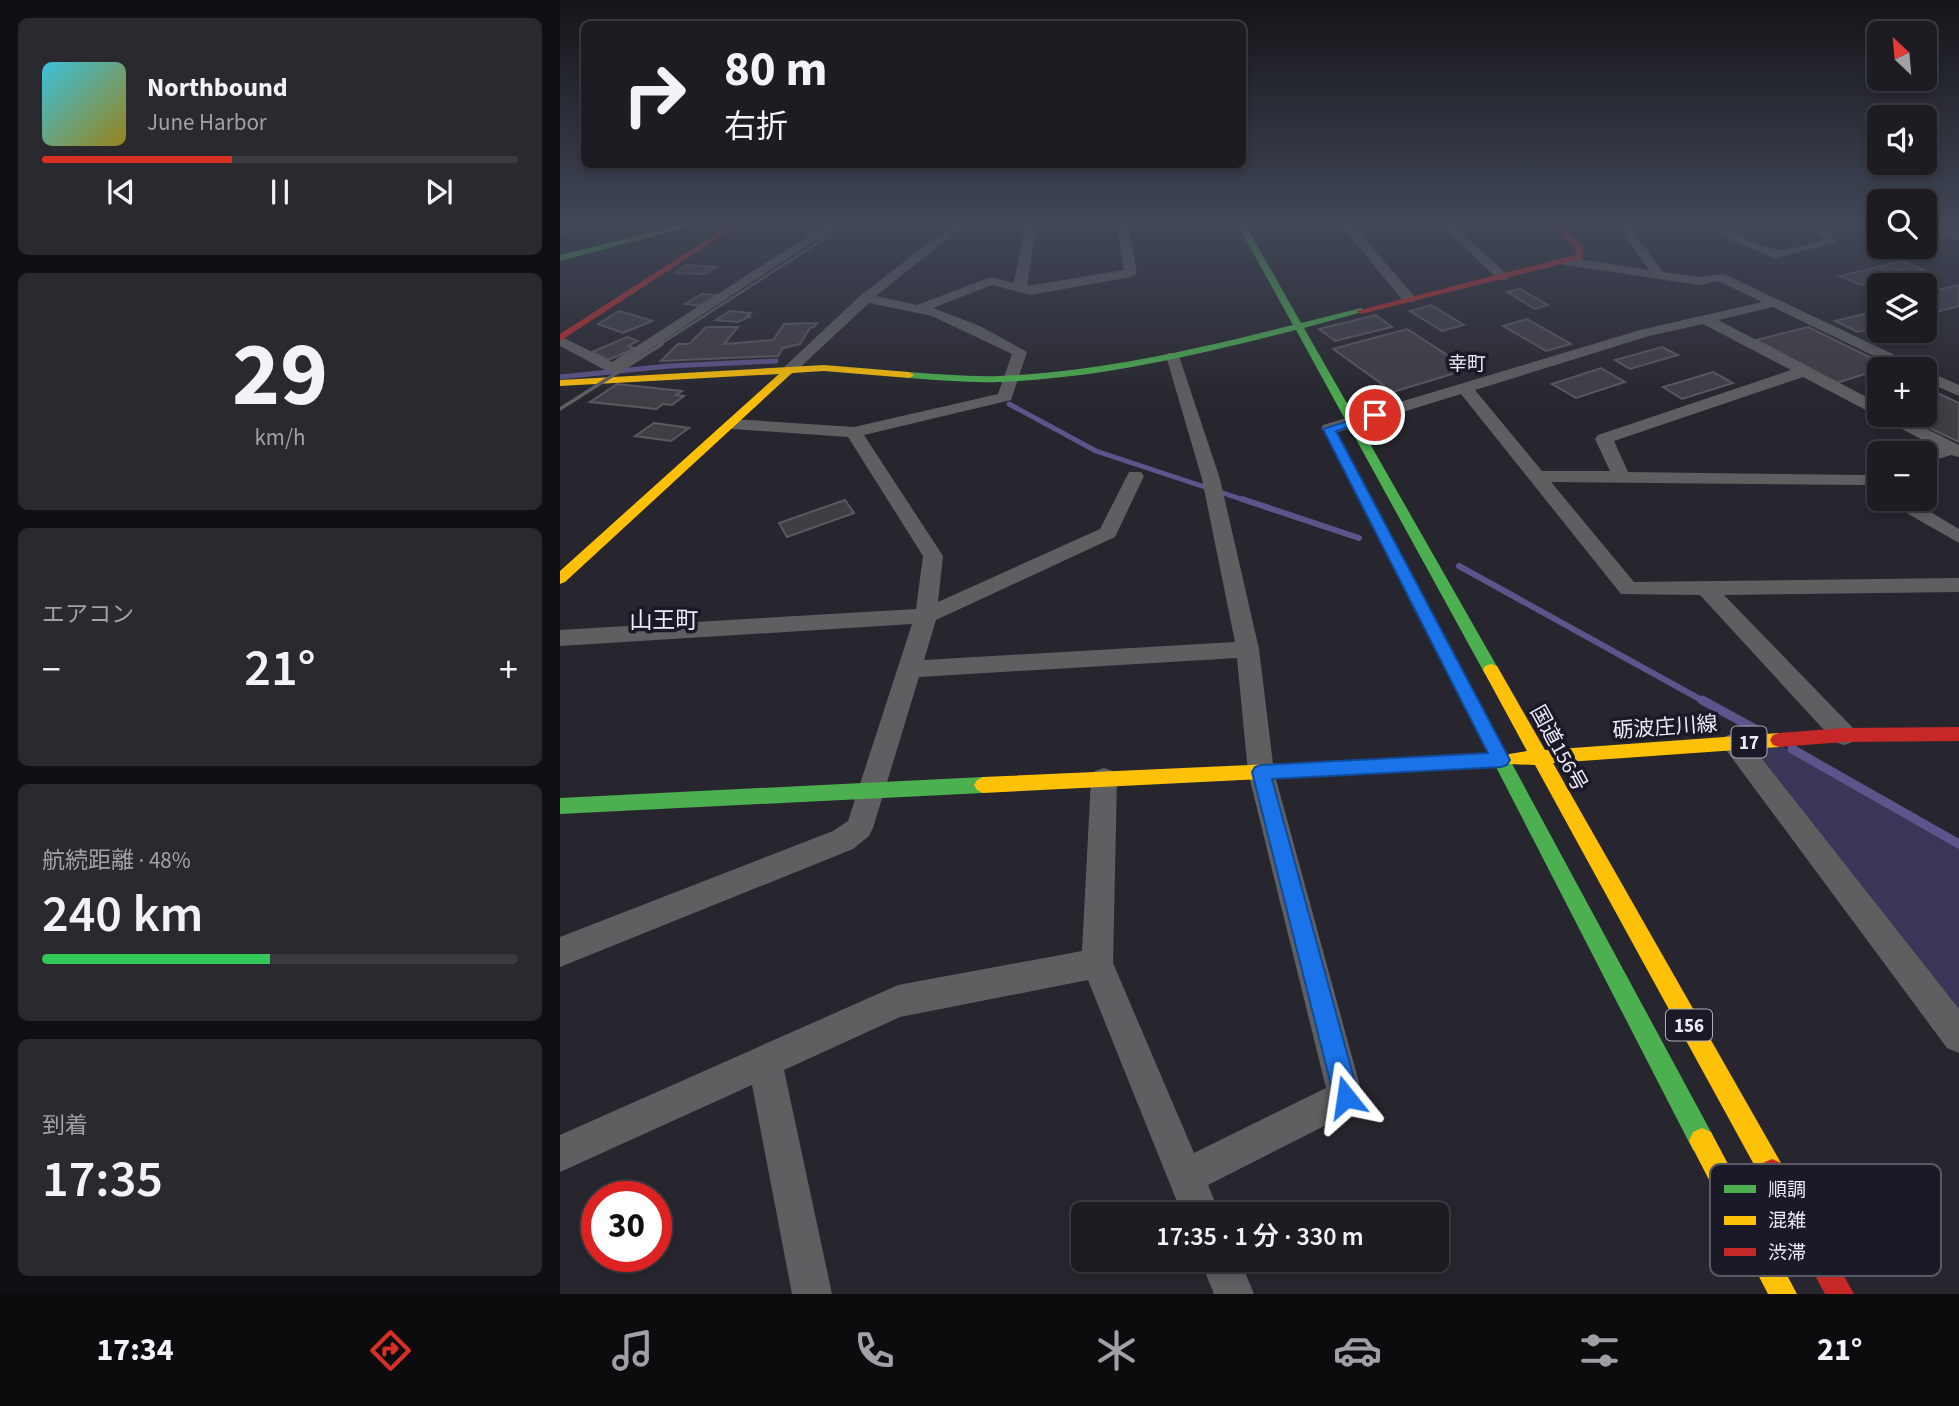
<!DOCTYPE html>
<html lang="ja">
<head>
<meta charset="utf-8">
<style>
  body { margin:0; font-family:"Source Sans 3","Noto Sans JP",sans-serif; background:#2a292f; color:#f1f3f6; height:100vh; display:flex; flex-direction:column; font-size:26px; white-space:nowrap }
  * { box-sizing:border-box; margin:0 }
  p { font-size:23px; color:#a0a1a5 }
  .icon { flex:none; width:38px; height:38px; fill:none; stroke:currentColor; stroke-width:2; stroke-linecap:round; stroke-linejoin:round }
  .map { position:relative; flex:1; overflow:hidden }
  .drawer { display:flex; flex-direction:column; gap:18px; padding:18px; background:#100f13; width:560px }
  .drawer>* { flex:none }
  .guide { position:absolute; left:21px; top:21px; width:665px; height:147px; border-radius:10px; box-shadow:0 4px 10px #0003,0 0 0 2px #3b3a40; background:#1d1c22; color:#f1f3f6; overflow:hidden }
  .needle { width:46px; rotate:334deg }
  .controls { position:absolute; left:1307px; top:21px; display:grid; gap:14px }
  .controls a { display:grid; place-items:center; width:70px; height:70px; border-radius:10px; background:#1d1c22; box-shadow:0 4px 10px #0003,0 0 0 2px #3b3a40; font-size:35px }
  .speed { position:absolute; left:21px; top:1181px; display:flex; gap:14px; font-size:35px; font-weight:700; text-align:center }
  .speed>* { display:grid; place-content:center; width:91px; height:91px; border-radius:50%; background:#1d1c22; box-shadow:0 4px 10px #0003,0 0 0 2px #3b3a40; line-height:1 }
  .speed .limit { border:10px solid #d22; background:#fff; color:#111 }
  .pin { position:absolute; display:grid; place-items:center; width:60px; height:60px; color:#fff; margin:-30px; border:4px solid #fff; border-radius:50%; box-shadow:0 2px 7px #0007 }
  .me { position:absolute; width:77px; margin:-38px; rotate:345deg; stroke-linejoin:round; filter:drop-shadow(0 0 5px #0008) }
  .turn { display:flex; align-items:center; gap:24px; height:147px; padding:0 28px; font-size:32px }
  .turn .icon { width:91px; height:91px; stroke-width:2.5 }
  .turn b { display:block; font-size:49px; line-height:60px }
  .big { font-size:52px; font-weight:600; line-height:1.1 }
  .drawer .widget { flex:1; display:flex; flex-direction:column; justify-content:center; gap:10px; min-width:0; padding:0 24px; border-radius:10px; background:#2a292f }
  .drawer .dial { align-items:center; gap:0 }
  .dial b { font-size:91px; line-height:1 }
  .song { display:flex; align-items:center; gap:21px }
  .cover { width:84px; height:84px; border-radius:10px; background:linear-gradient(135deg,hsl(190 70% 55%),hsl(50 70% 35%)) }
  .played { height:7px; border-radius:4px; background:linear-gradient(90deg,#d93025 40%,#3b3a40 40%) }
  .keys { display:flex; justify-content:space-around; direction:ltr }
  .heat { display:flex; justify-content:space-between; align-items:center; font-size:38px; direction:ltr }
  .charge { height:10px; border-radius:5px; background:linear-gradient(90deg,#34c759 48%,#3b3a40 0) }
  .trip { position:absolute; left:511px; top:1202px; width:378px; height:70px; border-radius:10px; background:#1d1c22; box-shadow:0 4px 10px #0003,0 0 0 2px #3b3a40; font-weight:600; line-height:70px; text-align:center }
  .tabs { display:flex; height:112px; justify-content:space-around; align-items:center; background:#0c0b0e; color:#a0a1a5 }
  .tabs .icon { width:49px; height:49px }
  .tabs .selected { color:#d93025 }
  .tabs b { font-size:32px; color:#f1f3f6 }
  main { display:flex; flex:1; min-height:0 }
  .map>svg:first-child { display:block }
</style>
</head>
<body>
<main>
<section class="drawer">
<div class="widget">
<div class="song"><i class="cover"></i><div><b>Northbound</b><p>June Harbor</p></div></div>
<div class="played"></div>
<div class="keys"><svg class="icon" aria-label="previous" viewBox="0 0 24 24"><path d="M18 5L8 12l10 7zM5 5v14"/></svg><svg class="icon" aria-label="pause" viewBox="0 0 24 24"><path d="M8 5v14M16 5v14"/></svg><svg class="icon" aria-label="next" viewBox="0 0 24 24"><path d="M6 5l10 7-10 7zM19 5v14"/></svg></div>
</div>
<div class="widget dial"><b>29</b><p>km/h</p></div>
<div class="widget"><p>エアコン</p>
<div class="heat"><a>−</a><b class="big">21°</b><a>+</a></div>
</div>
<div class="widget"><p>航続距離 · 48%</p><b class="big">240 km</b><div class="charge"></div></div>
<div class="widget"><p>到着</p><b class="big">17:35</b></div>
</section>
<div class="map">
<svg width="1399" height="1294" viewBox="0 0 1399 1294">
  <rect width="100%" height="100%" fill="#27262e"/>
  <path fill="#3b3658" d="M1216,743L1399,844V1015L1197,756Z"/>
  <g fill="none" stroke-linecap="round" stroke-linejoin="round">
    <path stroke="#5c548b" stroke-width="5" d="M0,377L109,366L216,361
      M449,404L536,451L687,501"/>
    <path stroke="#5c548b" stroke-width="6" d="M682,499L799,538
      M899,566L1145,702"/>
    <path stroke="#5c548b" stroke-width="9" d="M1142,700L1197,730
      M1232,749L1399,844"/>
  </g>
  <path fill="#3f3e45" stroke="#5a5960" stroke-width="2" d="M1342,261L1364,270L1301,285L1280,276Z
    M126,265L156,267L145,274L115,273Z
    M1399,285V306L1365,315V299L1368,298L1365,293Z
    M960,289L988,305L975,309L947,292Z
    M142,294L157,295L140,306L125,304Z
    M871,305L904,325L882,331L850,311Z
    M1320,310V326L1298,332L1275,321Z
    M59,311L83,318L92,321L63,333L38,324Z
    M170,311L191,313L187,316H191L178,322L156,320Z
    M816,315L832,327L775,341L759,329Z
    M967,319L1011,344L986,351L943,326Z
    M257,323L254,327L250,328L240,344L223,348L218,356L101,361L118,344H129L146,327H178L164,344L213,340L224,324Z
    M1248,327L1332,368L1320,369L1277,383L1196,340Z
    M847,329L909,369L833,392L773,349Z
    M67,337L78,341L68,346L74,348L60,355L48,360L32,352Z
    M1102,347L1118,355L1070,369L1055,360Z
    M1041,368L1065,382L1016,398L992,384Z
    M1153,372L1173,383L1122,399L1103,387Z
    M57,384L122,391L116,395L124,396L112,405L103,404L96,409L30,402Z
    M1365,387L1399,403V442L1342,415H1365Z
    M94,423L129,428L111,441L75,436Z
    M285,500L294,513L227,537L219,523Z"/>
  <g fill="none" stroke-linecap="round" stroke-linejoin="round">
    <path fill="#5f5f62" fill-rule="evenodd" d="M21,224H41L0,235V229Z
      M266,224H280L57,371H47L0,346V336L52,362Z
      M393,224H406L316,296L357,305L431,277L454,283L465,224H477L467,286L564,270L556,224H568L577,273L571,277L470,295L432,285L373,308L420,326L467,352L451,400L304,435L383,556L378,602L540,529L569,472H581L584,476L555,537L376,620L364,660L675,642L642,479L606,356L608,353H618L660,479L699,649L714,772L803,1097L798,1109L648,1185L660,1214H622L528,980L340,1017L224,1070L272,1294H232L192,1085L0,1172V1135L338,985L522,951L531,779L535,771L544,768L553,771L557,779L553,963L634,1153L766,1088L688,772L677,658L359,677L313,828L309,836L293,849L0,967V937L273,831L288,821L352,624L0,646V630L356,609L363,556L288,437L172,429L164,424L172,419L294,427L438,394L452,354L372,316L309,303L234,373L229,375L221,370L301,295Z
      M780,224H792L854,296V302H844Z
      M880,224H892L947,274V280H939Z
      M1056,224H1068L1103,272L1139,277L1164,274L1358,366L1360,369H1341L1213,307L1158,320L1320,404V415H1339L1399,445V457L1391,455L1365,463V453H1362L1378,448L1243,377L1054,441L1068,472L1303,475L1320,470V481L1304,485L991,482L1074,582L1399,578V592L1164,595L1293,728L1297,735L1293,742L1284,745L1275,742L1140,595L1061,594L901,394L775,433L769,434L761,429L763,425L1080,330L1202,302L1158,281L1139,285L1005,265L999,261L1005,257L1089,270ZM1143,324L1231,370L1038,435L1035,439L1050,471H982L915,390L1089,336Z
      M1147,224C1168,223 1191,245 1214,249C1227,252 1249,243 1263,240L1245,224H1258L1278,242L1215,258L1163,237Z
      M1365,224L1399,233V240L1365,230Z
      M1365,370L1399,385V396L1365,381Z
      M1327,499H1349L1399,529V543L1329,503Z
      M1175,733L1184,736L1399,1009V1053L1387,1048L1166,750L1162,743L1166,736Z
      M640,1260H680L694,1294H654Z"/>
    <path fill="#4caf50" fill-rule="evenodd" d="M126,224H139L0,261V255Z
      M677,224H685L741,323L801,308L806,311L744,328L939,670L937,674H925L736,330C638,355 541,378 440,382C410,383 379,380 349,378L344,375L349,372C379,374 409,377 439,376C539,372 636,349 733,325Z
      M895,667L901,669L903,673L1151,1132L1155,1141L1151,1150L1142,1154L1133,1150L936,767L820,773L814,771L811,766L814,761L820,759L928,753L887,673L889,669Z
      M423,777L429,780L432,785L429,790L423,793L0,814V798Z"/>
    <path fill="#ffc107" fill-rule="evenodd" d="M264,365L349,372L354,375L349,378L264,371L232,373L5,582L0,584V571L219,374L0,386V380Z
      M931,664L937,666L985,750L1219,733L1225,735L1228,740L1225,745L1219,747L993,763L1221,1163L1225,1172L1221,1181L1212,1185L1203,1181L975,765L949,764L946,759L949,754L967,751L923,670L925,666Z
      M820,759L826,761L829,766L826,771L820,773L423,793L417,790L414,785L417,780L423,777Z
      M1142,1128L1151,1132L1237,1294H1208L1129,1141L1133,1132Z"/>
    <path fill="#c62828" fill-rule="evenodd" d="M171,224H180L0,341V334Z
      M987,224H996L1023,245L1022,259L801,314L796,311L1015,255L1016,248Z
      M780,446L786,450L903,673L901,677H889L887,673L774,450Z
      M1399,727V741L1284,742L1219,747L1213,745L1210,740L1213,735L1219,733L1284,728Z
      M1212,1159L1221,1163L1294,1294H1265L1199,1172L1203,1163Z"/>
    <path stroke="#606064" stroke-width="2.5" d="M99,345L287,224"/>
    <path stroke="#606064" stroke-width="3.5" d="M0,409L102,344"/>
  </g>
  <linearGradient id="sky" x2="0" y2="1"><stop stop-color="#151519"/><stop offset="0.55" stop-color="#414757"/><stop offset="1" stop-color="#414757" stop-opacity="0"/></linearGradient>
  <rect width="1399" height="405" fill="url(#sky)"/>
  <path fill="#1a73e8" stroke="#114b97" stroke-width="2" d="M815,412L819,413V418L776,431L950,760L947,765L941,767L712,779L799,1097L795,1105L786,1109L778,1105L774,1097L692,772L695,767L701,765L928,753L763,429Z"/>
  <g text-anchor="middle" stroke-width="7" stroke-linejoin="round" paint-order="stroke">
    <g font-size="19" fill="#ecebf5" stroke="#1a1927">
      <text x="907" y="370">幸町</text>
    </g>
    <g fill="#1a1927" stroke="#adacb7" stroke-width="2">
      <rect x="1171.5" y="726.5" width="35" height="31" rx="5"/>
      <rect x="1106" y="1009.5" width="46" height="31" rx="5"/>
    </g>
    <g font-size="19" font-weight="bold" fill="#ecebf5">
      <text x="1189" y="749">17</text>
      <text x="1129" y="1032">156</text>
    </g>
    <g font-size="21" fill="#ecebf5" stroke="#1a1927">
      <text transform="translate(1105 727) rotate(-4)" y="7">砺波庄川線</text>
      <text transform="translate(999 748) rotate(61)" y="7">国道156号</text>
    </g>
    <g font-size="23" fill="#ecebf5" stroke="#1a1927">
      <text x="104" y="628">山王町</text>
    </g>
  </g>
  <rect x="1150" y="1164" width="231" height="112" rx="10" fill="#1a1927" stroke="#595865" stroke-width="2"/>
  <rect x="1164" y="1185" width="32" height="8" fill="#4caf50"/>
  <rect x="1164" y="1216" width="32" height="9" fill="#ffc107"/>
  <rect x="1164" y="1248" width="32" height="8" fill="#c62828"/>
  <g font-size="19" fill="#ecebf5">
    <text x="1208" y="1196">順調</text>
    <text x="1208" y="1227">混雑</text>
    <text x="1208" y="1259">渋滞</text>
  </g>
</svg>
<div class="controls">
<a><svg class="needle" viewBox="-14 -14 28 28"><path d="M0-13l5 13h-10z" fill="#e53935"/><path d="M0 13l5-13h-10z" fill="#a0a1a5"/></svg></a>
<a><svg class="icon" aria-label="sound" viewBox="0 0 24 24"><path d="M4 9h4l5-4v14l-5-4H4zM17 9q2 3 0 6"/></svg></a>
<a><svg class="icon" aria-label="search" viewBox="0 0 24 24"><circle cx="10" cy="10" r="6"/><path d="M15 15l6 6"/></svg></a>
<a><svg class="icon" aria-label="layers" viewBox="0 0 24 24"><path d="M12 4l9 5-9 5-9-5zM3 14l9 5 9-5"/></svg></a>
<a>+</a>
<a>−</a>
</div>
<div class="speed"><div class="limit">30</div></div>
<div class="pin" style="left:815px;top:415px;background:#d93025"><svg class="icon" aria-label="arrive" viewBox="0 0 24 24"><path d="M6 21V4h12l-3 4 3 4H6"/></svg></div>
<svg class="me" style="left:786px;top:1097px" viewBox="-20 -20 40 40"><path d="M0-17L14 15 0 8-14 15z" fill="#1a73e8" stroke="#fff" stroke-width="4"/></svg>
<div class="trip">17:35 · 1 分 · 330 m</div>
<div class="guide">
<div class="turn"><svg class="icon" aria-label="right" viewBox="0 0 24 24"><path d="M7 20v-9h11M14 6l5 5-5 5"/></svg><div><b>80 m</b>右折</div></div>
</div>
</div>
</main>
<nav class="tabs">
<b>17:34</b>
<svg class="icon selected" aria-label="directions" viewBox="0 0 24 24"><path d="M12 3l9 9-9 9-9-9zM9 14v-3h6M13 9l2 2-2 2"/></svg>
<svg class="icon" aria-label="music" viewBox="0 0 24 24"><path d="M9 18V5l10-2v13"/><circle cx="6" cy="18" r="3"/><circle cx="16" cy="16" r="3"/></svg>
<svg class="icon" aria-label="phone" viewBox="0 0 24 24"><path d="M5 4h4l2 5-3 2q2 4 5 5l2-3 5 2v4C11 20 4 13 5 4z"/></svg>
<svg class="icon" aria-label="climate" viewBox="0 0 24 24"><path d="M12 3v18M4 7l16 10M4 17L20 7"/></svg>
<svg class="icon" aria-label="car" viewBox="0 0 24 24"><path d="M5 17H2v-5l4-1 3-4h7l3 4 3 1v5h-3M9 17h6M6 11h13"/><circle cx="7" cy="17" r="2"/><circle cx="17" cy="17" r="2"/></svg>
<svg class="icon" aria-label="filters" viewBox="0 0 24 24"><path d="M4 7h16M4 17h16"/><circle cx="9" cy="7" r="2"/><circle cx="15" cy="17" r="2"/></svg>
<b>21°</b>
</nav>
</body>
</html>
